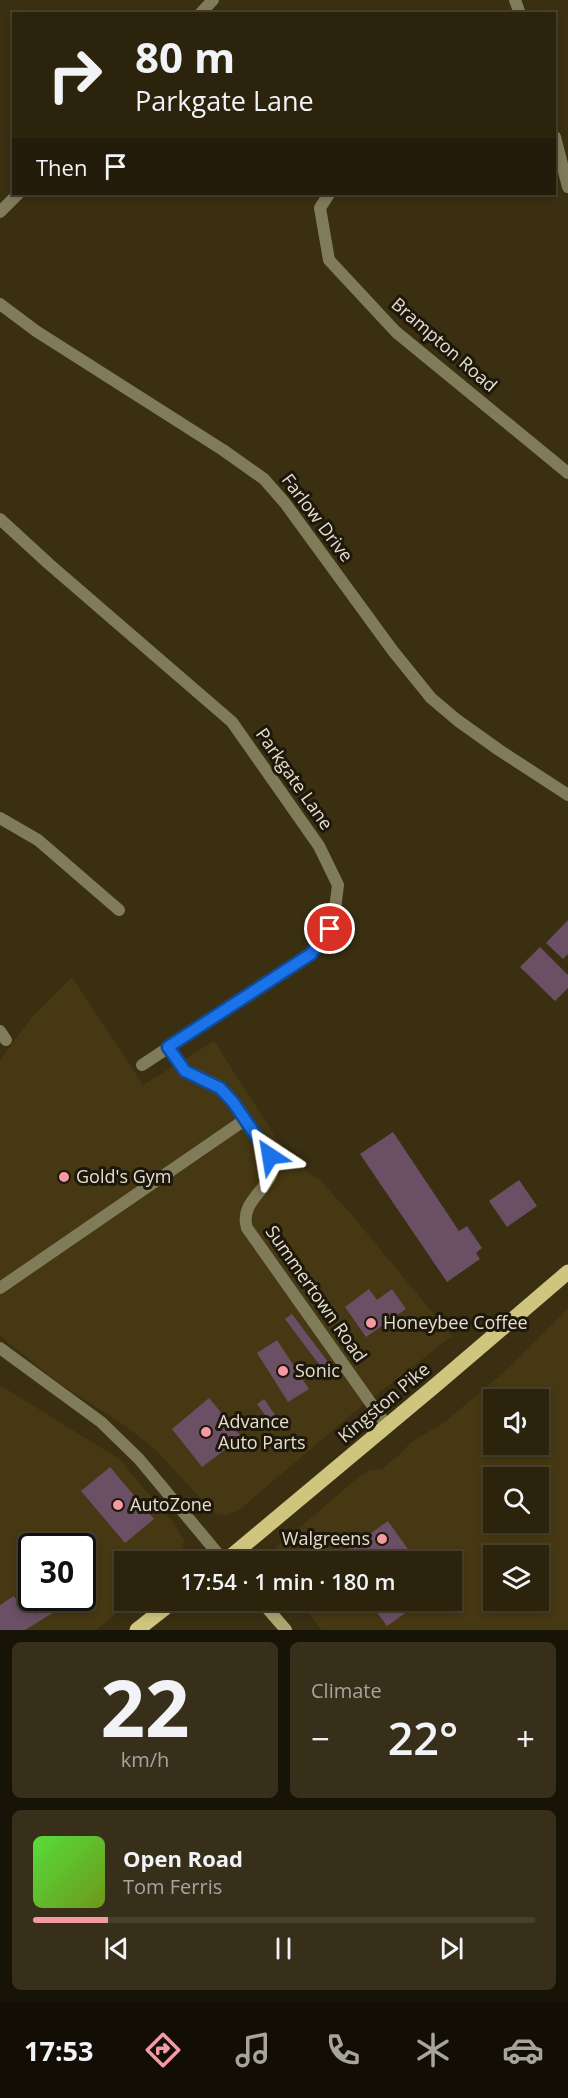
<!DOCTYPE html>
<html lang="en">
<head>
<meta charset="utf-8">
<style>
  body { margin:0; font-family:"Open Sans",sans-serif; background:#382f1b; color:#f1f3f6; height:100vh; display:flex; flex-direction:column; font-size:22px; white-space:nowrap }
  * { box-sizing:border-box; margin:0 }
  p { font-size:20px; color:#a6a49d }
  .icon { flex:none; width:33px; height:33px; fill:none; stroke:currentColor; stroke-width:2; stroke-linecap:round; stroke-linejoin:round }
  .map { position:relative; height:1630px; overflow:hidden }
  .panel { display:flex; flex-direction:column; gap:12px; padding:12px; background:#181307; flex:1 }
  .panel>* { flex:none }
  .hud { position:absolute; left:12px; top:12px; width:544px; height:183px; border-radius:0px; box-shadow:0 3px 9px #0003,0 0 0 2px #48402e; background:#2c230d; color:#f1f3f6; overflow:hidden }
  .controls { position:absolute; left:483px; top:1389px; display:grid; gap:12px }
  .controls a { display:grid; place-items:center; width:66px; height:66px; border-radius:0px; background:#2c230d; box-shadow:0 3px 9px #0003,0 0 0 2px #48402e; font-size:30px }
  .speed { position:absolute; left:18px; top:1533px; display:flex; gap:12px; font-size:30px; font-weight:700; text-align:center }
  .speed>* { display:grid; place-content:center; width:78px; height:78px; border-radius:50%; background:#2c230d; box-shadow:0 3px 9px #0003,0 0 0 2px #48402e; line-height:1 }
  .speed .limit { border:3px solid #111; border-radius:9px; background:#fff; color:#111 }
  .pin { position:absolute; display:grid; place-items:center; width:51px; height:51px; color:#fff; margin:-26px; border:3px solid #fff; border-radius:50%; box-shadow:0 2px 6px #0007 }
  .me { position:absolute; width:66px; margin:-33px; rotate:327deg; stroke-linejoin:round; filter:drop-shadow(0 0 4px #0008) }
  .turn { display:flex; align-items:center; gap:21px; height:126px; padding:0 24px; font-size:27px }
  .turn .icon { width:78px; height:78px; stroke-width:2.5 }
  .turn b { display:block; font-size:42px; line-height:51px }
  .then { display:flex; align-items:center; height:57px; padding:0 24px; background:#0003; gap:12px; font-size:22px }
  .big { font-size:45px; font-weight:600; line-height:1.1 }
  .panel .card { flex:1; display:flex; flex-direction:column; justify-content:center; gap:9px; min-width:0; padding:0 21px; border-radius:9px; background:#382f1b }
  .panel .dial { align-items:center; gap:0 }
  .dial b { font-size:78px; line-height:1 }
  .song { display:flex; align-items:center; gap:18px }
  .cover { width:72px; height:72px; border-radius:9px; background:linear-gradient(135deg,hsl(110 70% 55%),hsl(80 70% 35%)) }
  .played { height:6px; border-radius:3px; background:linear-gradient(90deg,#f49aa5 15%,#48402e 15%) }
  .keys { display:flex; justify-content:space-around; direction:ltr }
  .heat { display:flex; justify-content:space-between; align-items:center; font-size:33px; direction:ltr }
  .panel .tiles { flex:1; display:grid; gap:12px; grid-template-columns:1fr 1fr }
  .card:last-child { grid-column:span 2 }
  .trip { position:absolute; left:114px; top:1551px; width:348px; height:60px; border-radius:0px; background:#2c230d; box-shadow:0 3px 9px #0003,0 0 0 2px #48402e; font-weight:600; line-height:60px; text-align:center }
  .tab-bar { display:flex; height:96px; justify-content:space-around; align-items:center; background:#120e05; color:#a6a49d }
  .tab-bar .icon { width:42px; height:42px }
  .tab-bar .on { color:#f49aa5 }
  .tab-bar b { font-size:27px; color:#f1f3f6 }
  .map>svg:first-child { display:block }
</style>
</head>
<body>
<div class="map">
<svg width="568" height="1630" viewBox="0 0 568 1630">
  <rect width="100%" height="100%" fill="#3a2f11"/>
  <path fill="#463812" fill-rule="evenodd" d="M72,977L143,1085L214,1041L291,1161L320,1180L351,1214L452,1336L352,1414L239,1510L227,1515L217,1514L212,1511L154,1448L121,1423L60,1384L0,1336V1060L31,1018Z
    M568,1309V1630H322L298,1601L452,1600V1562H272L273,1550L360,1476L370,1470L382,1469L401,1453L410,1443L446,1421L512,1365ZM494,1400H538V1444H494ZM494,1478H538V1522H494ZM494,1556H538V1600H494Z
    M0,1385L119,1459L172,1521L184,1540L181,1556L175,1561L124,1562V1600L131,1601L96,1630H0ZM32,1546H82V1598H32Z"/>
  <path fill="#6a4f65" d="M568,920V954L563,959L546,943Z
    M540,947L568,975V988L555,1001L520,967Z
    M393,1132L459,1231L467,1226L482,1248L476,1253L480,1259L447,1282L360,1154Z
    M519,1180L537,1206L507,1227L489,1201Z
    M369,1289L377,1300L392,1289L406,1309L366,1337L345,1307Z
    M292,1314L337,1374L330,1379L285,1319Z
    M277,1340L309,1389L288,1402L257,1353Z
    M209,1398L240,1435L232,1442L234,1443L202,1467L172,1429Z
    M264,1399L280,1422L273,1426L257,1404Z
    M110,1467L154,1519L125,1543L81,1491Z
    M388,1521L417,1562H341L337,1557Z
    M82,1570L93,1587L82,1594Z
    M14,1596L24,1612L32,1607L36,1614L43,1610L38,1602L44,1598H77L25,1630H0V1605Z
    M368,1600H435L424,1609L420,1603L387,1626Z"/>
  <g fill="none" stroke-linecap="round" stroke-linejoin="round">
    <path stroke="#807b59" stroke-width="12" d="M515,0L520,14
      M200,14L213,0
      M555,137L568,187
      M329,194L320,208L329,260L396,332L568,473
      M0,212L18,194
      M0,304L36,331L223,450L264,479L285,503L393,651L431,698L457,720L499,750L568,795
      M0,519L49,564L232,722L319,846L338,885L333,925L311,954L142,1065
      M0,818L38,840L119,910
      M0,1031L6,1040
      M168,1047L185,1071L220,1087L233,1102L270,1156C285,1184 237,1196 247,1228L387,1426
      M0,1288L246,1119"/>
    <path stroke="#807b59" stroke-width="12" d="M0,1348L101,1422L139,1459L224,1561"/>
    <path stroke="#ada56f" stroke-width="12" d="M260,1600L286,1630"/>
    <path stroke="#d0c57e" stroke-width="15" d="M224,1562L437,1384L568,1272
      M137,1630L175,1600"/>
  </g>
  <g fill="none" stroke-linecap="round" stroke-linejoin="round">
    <g stroke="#114b97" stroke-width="15">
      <path id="route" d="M270,1156L233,1102L220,1088L185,1071L168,1047L311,954L330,929"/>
    </g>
    <use href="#route" stroke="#1a73e8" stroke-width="10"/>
  </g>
  <g fill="#f49aa5" stroke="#1d180b" stroke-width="2">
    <circle cx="64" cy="1177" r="6"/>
    <circle cx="371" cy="1323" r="6"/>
    <circle cx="283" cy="1371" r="6"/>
    <circle cx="206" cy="1432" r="6"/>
    <circle cx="118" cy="1505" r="6"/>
    <circle cx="382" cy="1539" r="6"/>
  </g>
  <g text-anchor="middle" stroke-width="6" stroke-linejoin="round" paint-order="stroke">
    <g font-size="18" fill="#e5decd" stroke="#1d180b">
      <text transform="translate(444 345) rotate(41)" y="6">Brampton Road</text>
      <text transform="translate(317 518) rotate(53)" y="6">Farlow Drive</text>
      <text transform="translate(294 779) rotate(55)" y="6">Parkgate Lane</text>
      <text transform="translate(316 1294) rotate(55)" y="6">Summertown Road</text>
      <text transform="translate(384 1403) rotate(-40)" y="6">Kingston Pike</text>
    </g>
    <g font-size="18" fill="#e5decd" stroke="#1d180b" text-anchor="start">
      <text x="76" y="1183">Gold's Gym</text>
      <text x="383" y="1329">Honeybee Coffee</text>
      <text x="295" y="1377">Sonic</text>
      <text x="218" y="1428">Advance<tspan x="218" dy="21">Auto Parts</tspan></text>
      <text x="130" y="1511">AutoZone</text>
      <text x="370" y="1545" text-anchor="end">Walgreens</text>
    </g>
  </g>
</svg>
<div class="controls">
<a><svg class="icon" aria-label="sound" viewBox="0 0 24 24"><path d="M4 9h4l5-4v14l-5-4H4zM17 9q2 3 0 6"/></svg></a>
<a><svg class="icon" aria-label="search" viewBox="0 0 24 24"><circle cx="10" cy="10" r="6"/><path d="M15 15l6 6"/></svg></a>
<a><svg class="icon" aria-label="layers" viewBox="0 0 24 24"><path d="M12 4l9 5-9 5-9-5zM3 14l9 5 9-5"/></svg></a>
</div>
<div class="speed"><div class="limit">30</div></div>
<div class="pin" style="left:330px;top:929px;background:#d93025"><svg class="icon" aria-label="arrive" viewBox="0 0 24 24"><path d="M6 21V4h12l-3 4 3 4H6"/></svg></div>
<svg class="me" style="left:270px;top:1156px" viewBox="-20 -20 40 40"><path d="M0-17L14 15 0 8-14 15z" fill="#1a73e8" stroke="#fff" stroke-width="4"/></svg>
<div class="trip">17:54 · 1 min · 180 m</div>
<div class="hud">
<div class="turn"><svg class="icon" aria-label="right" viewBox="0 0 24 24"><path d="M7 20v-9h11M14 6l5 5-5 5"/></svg><div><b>80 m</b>Parkgate Lane</div></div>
<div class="then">Then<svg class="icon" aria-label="arrive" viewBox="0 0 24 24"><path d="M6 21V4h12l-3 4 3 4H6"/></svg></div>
</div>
</div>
<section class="panel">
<div class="tiles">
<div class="card dial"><b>22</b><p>km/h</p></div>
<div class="card"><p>Climate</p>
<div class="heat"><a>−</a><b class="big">22°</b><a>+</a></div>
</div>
<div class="card">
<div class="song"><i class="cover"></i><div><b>Open Road</b><p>Tom Ferris</p></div></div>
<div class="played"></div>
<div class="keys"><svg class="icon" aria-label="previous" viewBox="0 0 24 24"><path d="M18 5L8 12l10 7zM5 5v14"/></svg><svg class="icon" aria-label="pause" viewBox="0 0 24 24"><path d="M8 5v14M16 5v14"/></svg><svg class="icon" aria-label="next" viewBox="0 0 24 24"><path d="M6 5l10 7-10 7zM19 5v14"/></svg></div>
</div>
</div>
</section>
<nav class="tab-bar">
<b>17:53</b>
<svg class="icon on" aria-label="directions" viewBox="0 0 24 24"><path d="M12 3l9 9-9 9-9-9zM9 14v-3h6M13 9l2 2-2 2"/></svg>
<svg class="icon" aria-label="music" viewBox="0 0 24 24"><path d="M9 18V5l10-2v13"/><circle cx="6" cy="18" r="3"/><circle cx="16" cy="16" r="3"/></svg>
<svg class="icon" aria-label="phone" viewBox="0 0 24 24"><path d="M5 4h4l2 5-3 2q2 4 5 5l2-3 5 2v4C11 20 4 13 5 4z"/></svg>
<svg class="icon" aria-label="climate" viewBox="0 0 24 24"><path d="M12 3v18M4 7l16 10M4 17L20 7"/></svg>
<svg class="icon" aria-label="car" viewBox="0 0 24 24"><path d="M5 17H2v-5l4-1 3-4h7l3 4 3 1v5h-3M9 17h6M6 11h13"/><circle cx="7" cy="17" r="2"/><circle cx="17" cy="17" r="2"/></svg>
</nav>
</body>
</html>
